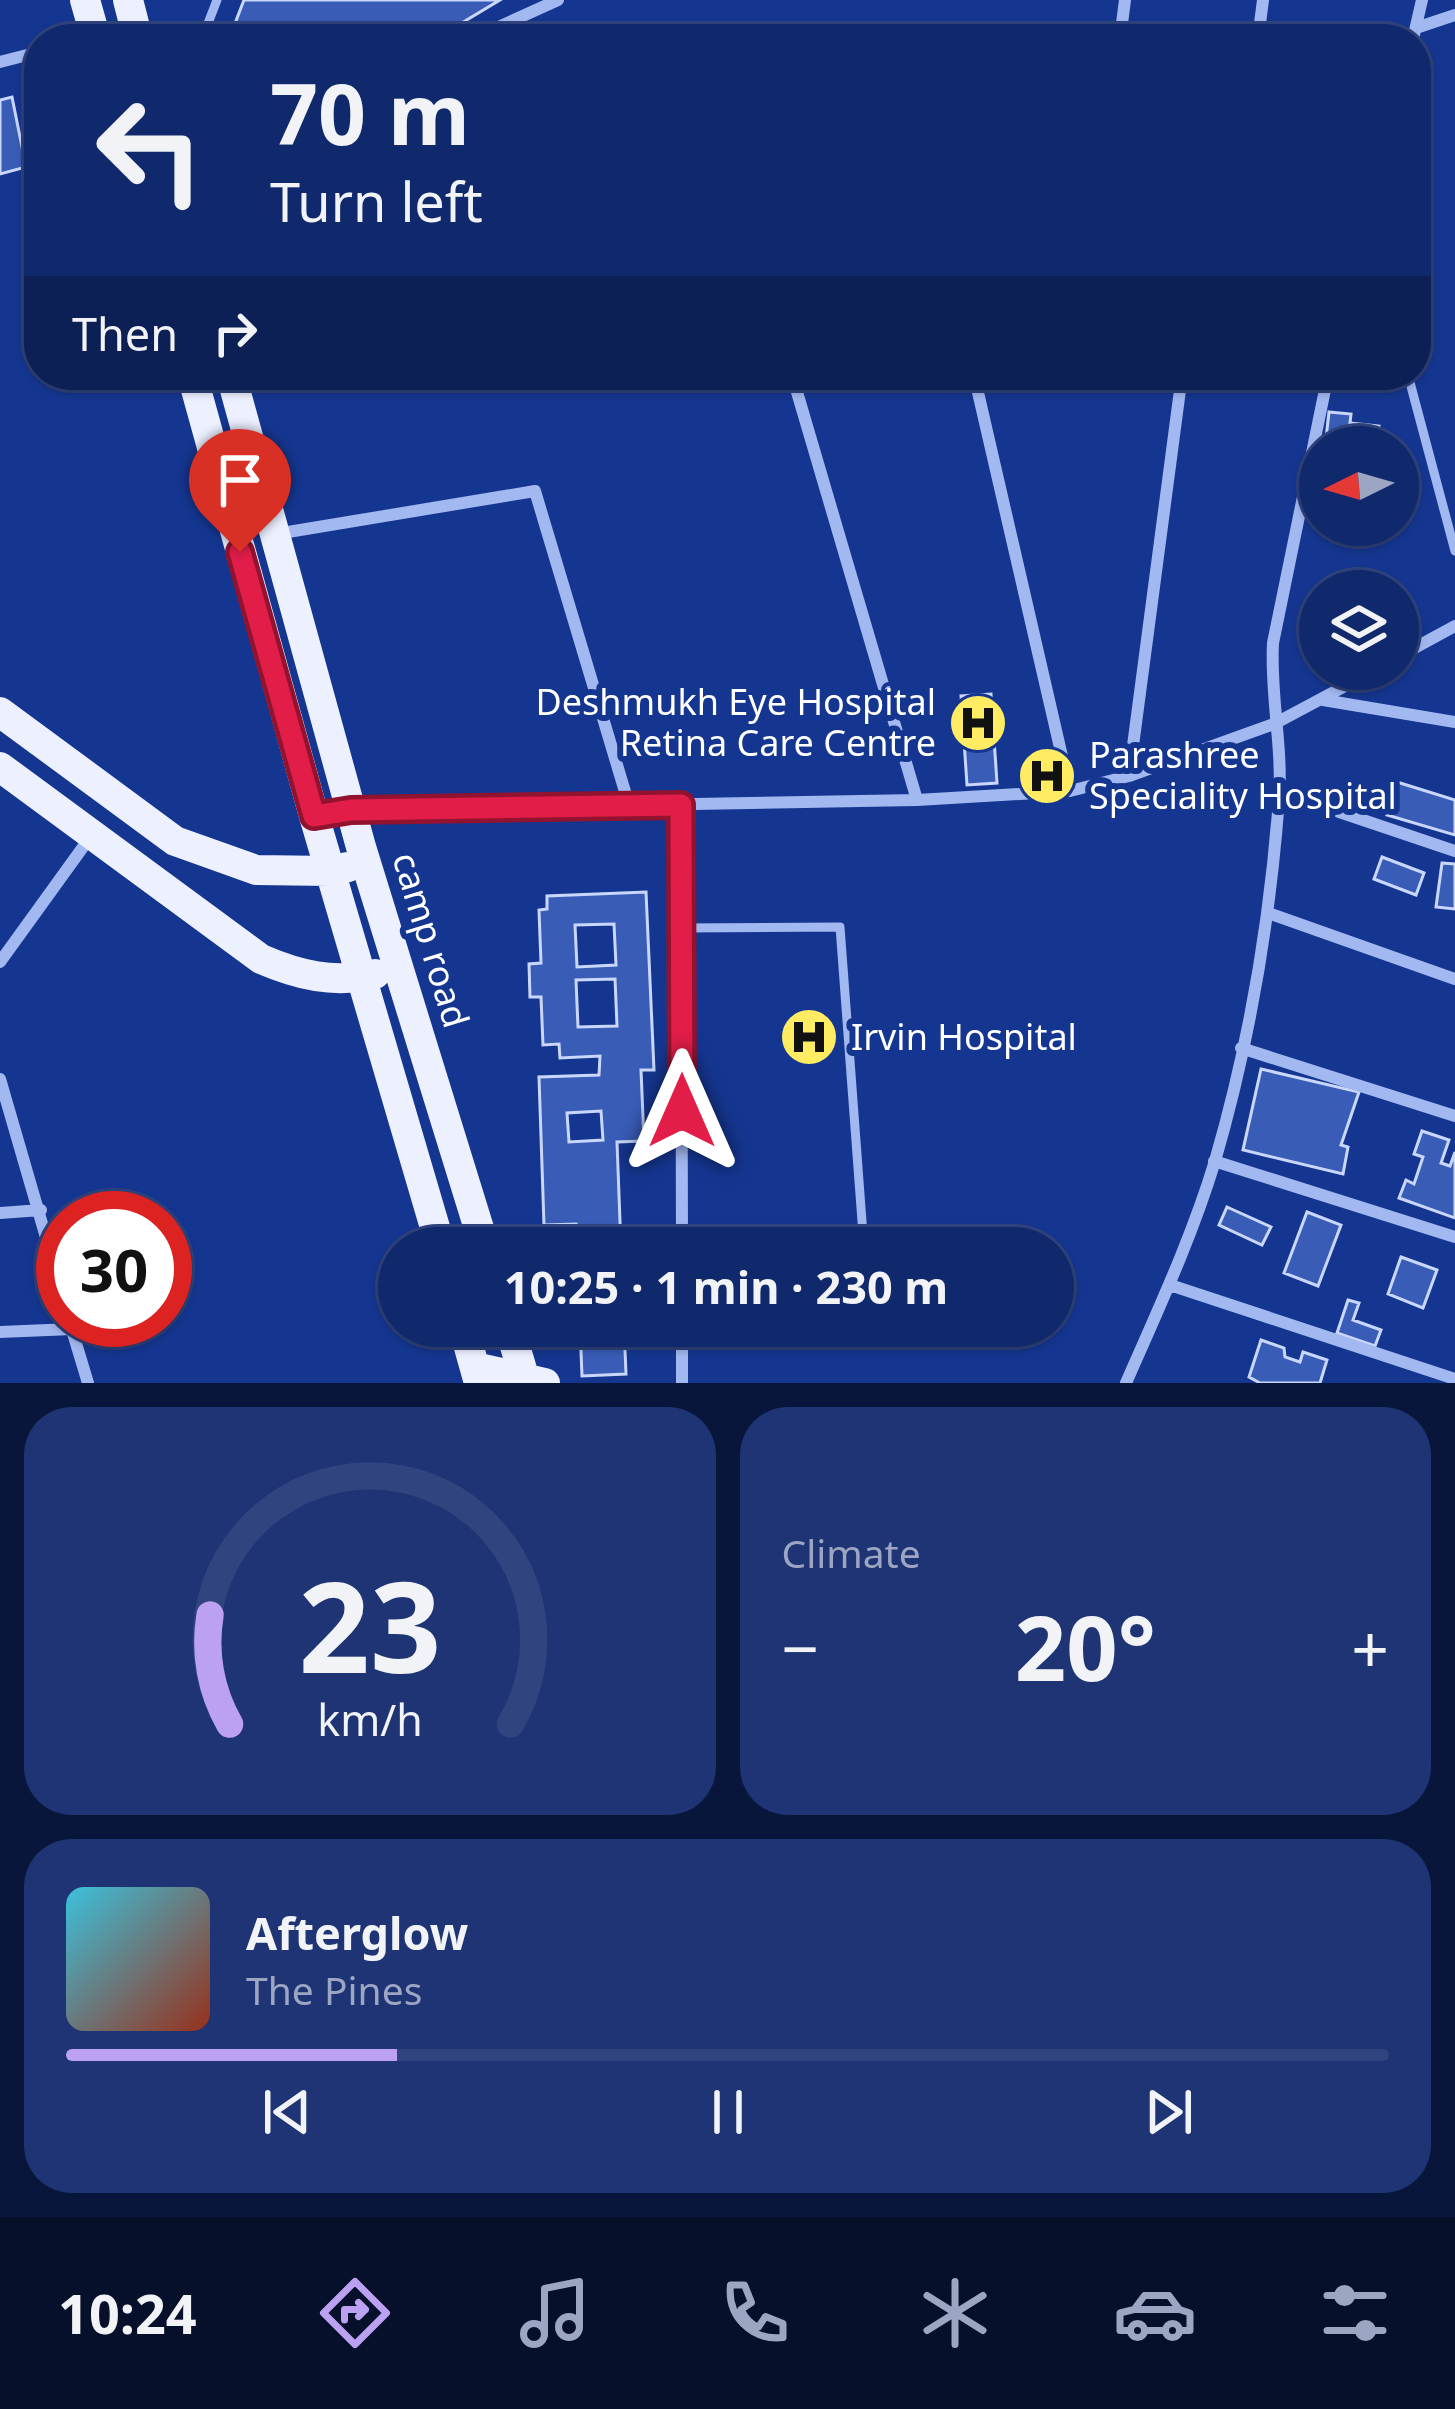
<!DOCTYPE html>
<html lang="en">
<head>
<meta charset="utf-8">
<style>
  body { margin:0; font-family:"Noto Sans",sans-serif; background:#1e3474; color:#f1f3f6; height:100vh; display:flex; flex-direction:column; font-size:45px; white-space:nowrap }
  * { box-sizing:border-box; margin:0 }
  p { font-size:39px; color:#9ca6c2 }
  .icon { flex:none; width:66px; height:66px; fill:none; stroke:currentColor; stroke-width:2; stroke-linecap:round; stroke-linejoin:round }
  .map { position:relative; height:1383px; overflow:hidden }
  .drawer { display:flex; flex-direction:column; gap:24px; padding:24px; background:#09163b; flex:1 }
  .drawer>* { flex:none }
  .guide { position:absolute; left:24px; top:24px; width:1407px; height:366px; border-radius:48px; box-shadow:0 3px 9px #0004,0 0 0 3px #30447f; background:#10286c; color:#f1f3f6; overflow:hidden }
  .needle { width:78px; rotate:265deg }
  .tools { position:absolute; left:1299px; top:426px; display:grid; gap:24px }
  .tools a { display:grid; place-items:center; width:120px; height:120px; border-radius:50%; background:#10286c; box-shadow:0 3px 9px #0004,0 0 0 3px #30447f; font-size:60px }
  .speed { position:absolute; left:36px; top:1191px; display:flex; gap:24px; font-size:60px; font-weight:700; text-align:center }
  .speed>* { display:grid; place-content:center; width:156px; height:156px; border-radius:50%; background:#10286c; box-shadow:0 3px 9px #0004,0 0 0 3px #30447f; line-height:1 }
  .speed .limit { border:18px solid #d22; background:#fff; color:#111 }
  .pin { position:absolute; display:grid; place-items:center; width:102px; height:102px; color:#fff; margin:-123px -51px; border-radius:50% 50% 50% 0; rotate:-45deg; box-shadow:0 0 12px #0007 }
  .pin .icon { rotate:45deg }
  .me { position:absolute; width:132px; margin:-66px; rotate:0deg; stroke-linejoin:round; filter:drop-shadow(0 0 9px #0008) }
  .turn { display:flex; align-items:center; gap:42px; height:252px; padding:0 48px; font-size:54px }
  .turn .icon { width:156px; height:156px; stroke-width:2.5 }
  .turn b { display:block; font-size:84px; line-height:102px }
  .then { display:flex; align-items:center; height:114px; padding:0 48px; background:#0003; gap:24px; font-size:45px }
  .big { font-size:90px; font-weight:700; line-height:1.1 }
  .drawer .card { flex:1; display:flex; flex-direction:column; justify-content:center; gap:18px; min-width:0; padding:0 42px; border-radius:48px; background:#1e3474 }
  .drawer .dial { align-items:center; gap:0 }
  .dial svg { height:312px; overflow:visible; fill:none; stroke:#30447f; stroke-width:7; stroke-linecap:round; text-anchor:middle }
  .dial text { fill:#f1f3f6; stroke:none }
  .song { display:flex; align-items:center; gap:36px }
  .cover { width:144px; height:144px; border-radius:18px; background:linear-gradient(135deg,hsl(190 70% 55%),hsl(10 70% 35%)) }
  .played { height:12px; border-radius:6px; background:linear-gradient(90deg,#bca0f2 25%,#30447f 25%) }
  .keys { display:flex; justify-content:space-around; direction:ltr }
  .heat { display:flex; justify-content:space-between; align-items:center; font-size:66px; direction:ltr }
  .drawer .tiles { flex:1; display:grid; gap:24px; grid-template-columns:1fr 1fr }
  .card:last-child { grid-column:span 2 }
  .trip { position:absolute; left:378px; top:1227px; width:696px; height:120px; border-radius:60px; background:#10286c; box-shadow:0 3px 9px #0004,0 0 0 3px #30447f; font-weight:700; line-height:120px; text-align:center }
  .dock { display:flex; height:192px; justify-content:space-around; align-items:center; background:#06102b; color:#9ca6c2 }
  .dock .icon { width:84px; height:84px }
  .dock .active { color:#bca0f2 }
  .dock b { font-size:54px; color:#f1f3f6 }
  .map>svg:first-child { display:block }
</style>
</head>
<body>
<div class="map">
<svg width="1455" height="1383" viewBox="0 0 1455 1383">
  <rect width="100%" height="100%" fill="#153690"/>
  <path fill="#395cb7" stroke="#c9d7fc" stroke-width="3" fill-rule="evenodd" d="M244,0H500L435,39H229Z
    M12,97L26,167L0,174V100Z
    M1329,412L1351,414L1350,423L1379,426L1377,447H1325Z
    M1320,457V516L1305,512Z
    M991,694L997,783L967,785L961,696Z
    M1397,782L1455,800V835L1387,815Z
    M1382,857L1424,873L1416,895L1374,879Z
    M1442,863L1455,864V909L1436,907Z
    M646,892L654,1070H641L644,1141L617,1142L621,1248H577L576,1224L544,1225L539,1077L599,1075L600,1056L560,1058L559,1044L543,1045L541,997H530L529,964L541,963L539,910L547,909V896ZM614,924L616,965L577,967L575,925ZM615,979L617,1026L578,1027L576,980ZM601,1111L603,1140L569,1142L567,1113Z
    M1261,1069L1359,1092L1341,1145L1348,1147L1343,1174L1243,1150Z
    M1422,1131L1449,1140L1441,1163L1450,1166L1455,1152V1218L1399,1198L1406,1180L1414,1184L1423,1157L1414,1154Z
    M1227,1207L1271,1227L1262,1245L1219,1225Z
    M1307,1212L1341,1225L1318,1286L1284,1273Z
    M1401,1257L1437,1270L1423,1308L1388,1294Z
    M1348,1300L1359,1303L1353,1320L1381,1330L1375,1346L1337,1333Z
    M580,1326H624L626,1374L582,1376Z
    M1261,1340L1284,1348L1285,1357L1300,1362L1303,1352L1327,1360L1320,1383H1260L1249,1377Z"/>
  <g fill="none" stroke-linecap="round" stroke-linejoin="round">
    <path stroke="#a2b8f0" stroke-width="9" d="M202,39L217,0
      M1408,375L1455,551
      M681,928L840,927L864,1248"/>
    <path stroke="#a2b8f0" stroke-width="12" d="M1416,28L1455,15
      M472,39L558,0
      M1120,39L1125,0
      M1258,39L1263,0
      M1413,39L1422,0
      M0,62L39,52
      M792,375L917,800
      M980,375L977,388L1070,791
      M276,534L535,491L629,805
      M1398,657L1455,626
      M1323,700L1455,722
      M1129,776L1182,375
      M1280,792L1455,851
      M681,805L682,1248
      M318,815L351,810L917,800L1070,791L1129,776L1274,724L1377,669
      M1268,913L1455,979
      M0,962L91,836
      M1241,1048L1455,1116
      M0,1079L63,1296
      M1214,1161L1455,1237
      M0,1213L41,1210
      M1170,1285L1455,1379
      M69,1320L88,1383
      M682,1326V1383
      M0,1332L72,1329
      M1126,1383C1158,1310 1192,1237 1215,1161C1249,1044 1270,920 1279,799C1283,747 1270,695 1273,643L1328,375"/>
    <path stroke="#ecf0ff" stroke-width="30" d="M85,0L96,39
      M128,0L138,39
      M192,375L314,816L441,1248
      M231,375L361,847L485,1248
      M0,712L175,841L256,870L330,871L348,867
      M0,767L261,959C298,975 334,984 375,974
      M463,1326L479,1383
      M509,1326L526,1383
      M475,1367L545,1383"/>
  </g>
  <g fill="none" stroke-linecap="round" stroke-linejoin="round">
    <g stroke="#92132f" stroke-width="30">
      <path id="route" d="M240,552L314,816L351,810L681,805L682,1111"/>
    </g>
    <use href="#route" stroke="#e11d48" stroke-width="21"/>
  </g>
  <defs>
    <g id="hospital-disc" transform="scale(3)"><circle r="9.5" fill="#ffec62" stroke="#153690"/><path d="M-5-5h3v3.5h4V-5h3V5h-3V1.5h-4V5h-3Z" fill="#111"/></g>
  </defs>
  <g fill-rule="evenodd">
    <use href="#hospital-disc" x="978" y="723"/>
    <use href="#hospital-disc" x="1047" y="776"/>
    <use href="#hospital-disc" x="809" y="1037"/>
  </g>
  <g text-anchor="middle" stroke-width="12" stroke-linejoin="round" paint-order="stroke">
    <g font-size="36" fill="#fff" stroke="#153690" text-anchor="start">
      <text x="936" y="715" text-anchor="end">Deshmukh Eye Hospital<tspan x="936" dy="41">Retina Care Centre</tspan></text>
      <text x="1089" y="768">Parashree<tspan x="1089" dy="41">Speciality Hospital</tspan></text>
      <text x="851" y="1050">Irvin Hospital</text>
    </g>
    <g font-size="36" fill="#fff" stroke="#153690">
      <text transform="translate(431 940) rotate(73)" y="13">camp road</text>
    </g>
  </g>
</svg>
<div class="tools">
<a><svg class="needle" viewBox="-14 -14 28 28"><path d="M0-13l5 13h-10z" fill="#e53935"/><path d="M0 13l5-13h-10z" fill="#9ca6c2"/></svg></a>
<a><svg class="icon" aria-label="layers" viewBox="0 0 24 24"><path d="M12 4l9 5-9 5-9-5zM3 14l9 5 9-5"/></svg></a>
</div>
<div class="speed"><div class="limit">30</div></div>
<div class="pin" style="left:240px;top:552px;background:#d93025"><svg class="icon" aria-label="arrive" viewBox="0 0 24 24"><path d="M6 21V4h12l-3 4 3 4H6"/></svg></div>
<svg class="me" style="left:682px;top:1111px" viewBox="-20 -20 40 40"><path d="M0-17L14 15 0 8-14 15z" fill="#e11d48" stroke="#fff" stroke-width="4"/></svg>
<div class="trip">10:25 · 1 min · 230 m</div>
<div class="guide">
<div class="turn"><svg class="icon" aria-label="left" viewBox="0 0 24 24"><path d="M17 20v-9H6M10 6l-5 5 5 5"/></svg><div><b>70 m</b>Turn left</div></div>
<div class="then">Then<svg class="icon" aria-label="right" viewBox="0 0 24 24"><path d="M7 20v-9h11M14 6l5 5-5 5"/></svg></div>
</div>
</div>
<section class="drawer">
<div class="tiles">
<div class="card dial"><svg viewBox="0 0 100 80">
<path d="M14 69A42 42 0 1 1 86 69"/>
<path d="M14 69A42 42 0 0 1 9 41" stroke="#bca0f2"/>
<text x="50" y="56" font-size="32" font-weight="700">23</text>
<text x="50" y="72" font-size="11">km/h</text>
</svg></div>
<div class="card"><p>Climate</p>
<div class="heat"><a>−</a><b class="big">20°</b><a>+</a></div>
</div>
<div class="card">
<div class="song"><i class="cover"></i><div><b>Afterglow</b><p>The Pines</p></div></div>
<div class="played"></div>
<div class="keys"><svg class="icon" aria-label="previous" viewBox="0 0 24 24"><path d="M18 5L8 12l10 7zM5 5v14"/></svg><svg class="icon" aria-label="pause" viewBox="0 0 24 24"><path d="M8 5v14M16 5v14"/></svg><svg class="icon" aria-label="next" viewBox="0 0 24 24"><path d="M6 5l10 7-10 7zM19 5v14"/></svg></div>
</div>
</div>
</section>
<nav class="dock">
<b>10:24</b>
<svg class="icon active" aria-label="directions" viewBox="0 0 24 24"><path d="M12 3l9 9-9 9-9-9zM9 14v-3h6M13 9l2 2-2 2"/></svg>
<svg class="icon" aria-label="music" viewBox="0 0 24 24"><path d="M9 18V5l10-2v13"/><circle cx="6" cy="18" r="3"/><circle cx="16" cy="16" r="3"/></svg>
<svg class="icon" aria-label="phone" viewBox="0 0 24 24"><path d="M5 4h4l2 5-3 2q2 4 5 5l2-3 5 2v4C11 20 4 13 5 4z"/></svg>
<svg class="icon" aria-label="climate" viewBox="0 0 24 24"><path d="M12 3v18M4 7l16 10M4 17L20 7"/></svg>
<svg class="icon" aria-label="car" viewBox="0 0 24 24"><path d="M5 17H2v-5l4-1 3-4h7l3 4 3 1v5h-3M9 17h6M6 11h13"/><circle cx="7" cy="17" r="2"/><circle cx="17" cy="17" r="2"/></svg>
<svg class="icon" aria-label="filters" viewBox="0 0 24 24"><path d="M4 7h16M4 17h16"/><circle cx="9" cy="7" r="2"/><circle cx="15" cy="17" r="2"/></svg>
</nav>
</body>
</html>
